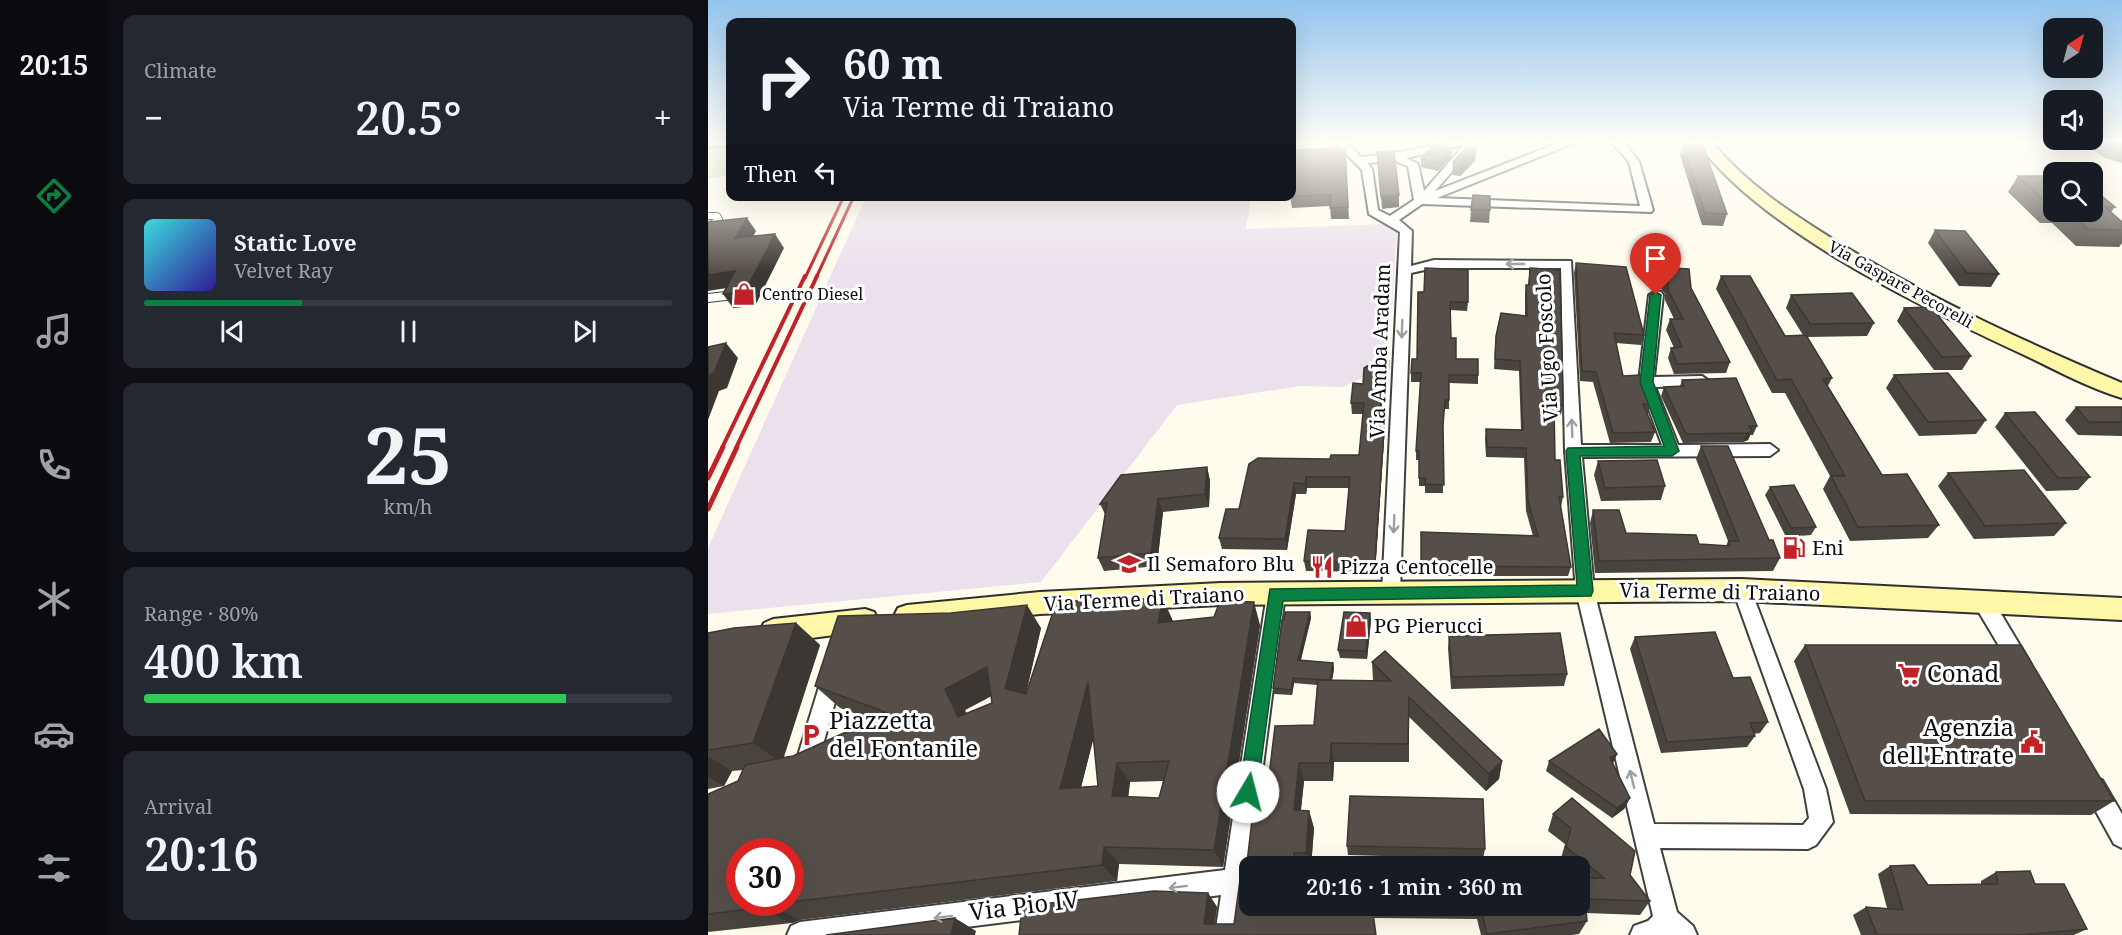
<!DOCTYPE html>
<html lang="en">
<head>
<meta charset="utf-8">
<style>
  body { margin:0; font-family:"Noto Serif",serif; background:#242831; color:#f1f3f6; height:100vh; display:flex; flex-direction:column; font-size:22px; white-space:nowrap }
  * { box-sizing:border-box; margin:0 }
  p { font-size:20px; color:#9ea1a6 }
  .icon { flex:none; width:33px; height:33px; fill:none; stroke:currentColor; stroke-width:2; stroke-linecap:round; stroke-linejoin:round }
  .map { position:relative; flex:1; overflow:hidden }
  .sheet { display:flex; flex-direction:column; gap:15px; padding:15px; background:#0d0f14; width:600px }
  .sheet>* { flex:none }
  .banner { position:absolute; left:18px; top:18px; width:570px; height:183px; border-radius:12px; box-shadow:0 6px 24px #0002; background:#171b24; color:#f1f3f6; overflow:hidden }
  .needle { width:39px; rotate:36deg }
  .fabs { position:absolute; left:1335px; top:18px; display:grid; gap:12px }
  .fabs a { display:grid; place-items:center; width:60px; height:60px; border-radius:12px; background:#171b24; box-shadow:0 6px 24px #0002; font-size:30px }
  .speed { position:absolute; left:18px; top:838px; display:flex; gap:12px; font-size:30px; font-weight:700; text-align:center }
  .speed>* { display:grid; place-content:center; width:78px; height:78px; border-radius:50%; background:#171b24; box-shadow:0 6px 24px #0002; line-height:1 }
  .speed .limit { border:9px solid #d22; background:#fff; color:#111 }
  .pin { position:absolute; display:grid; place-items:center; width:51px; height:51px; color:#fff; margin:-62px -26px; border-radius:50% 50% 50% 0; rotate:-45deg; box-shadow:0 0 6px #0007 }
  .pin .icon { rotate:45deg }
  .me { position:absolute; width:66px; margin:-33px; rotate:8deg; stroke-linejoin:round; filter:drop-shadow(0 0 4px #0008) }
  .turn { display:flex; align-items:center; gap:21px; height:126px; padding:0 18px; font-size:27px }
  .turn .icon { width:78px; height:78px; stroke-width:2.5 }
  .turn b { display:block; font-size:42px; line-height:51px }
  .then { display:flex; align-items:center; height:57px; padding:0 18px; background:#0003; gap:12px; font-size:22px }
  .big { font-size:45px; font-weight:600; line-height:1.1 }
  .sheet .widget { flex:1; display:flex; flex-direction:column; justify-content:center; gap:9px; min-width:0; padding:0 21px; border-radius:12px; background:#242831 }
  .sheet .dial { align-items:center; gap:0 }
  .dial b { font-size:78px; line-height:1 }
  .song { display:flex; align-items:center; gap:18px }
  .cover { width:72px; height:72px; border-radius:9px; background:linear-gradient(135deg,hsl(180 70% 55%),hsl(250 70% 35%)) }
  .played { height:6px; border-radius:3px; background:linear-gradient(90deg,#0b8043 30%,#363941 30%) }
  .keys { display:flex; justify-content:space-around; direction:ltr }
  .heat { display:flex; justify-content:space-between; align-items:center; font-size:33px; direction:ltr }
  .charge { height:9px; border-radius:4px; background:linear-gradient(90deg,#34c759 80%,#363941 0) }
  .trip { position:absolute; left:531px; top:856px; width:351px; height:60px; border-radius:12px; background:#171b24; box-shadow:0 6px 24px #0002; font-weight:600; line-height:60px; text-align:center }
  main { display:flex; flex:1; min-height:0 }
  .menu { display:flex; flex-direction:column; width:108px; justify-content:space-around; align-items:center; background:#090b0e; color:#9ea1a6 }
  .menu .icon { width:42px; height:42px }
  .menu .selected { color:#0b8043 }
  .menu b { font-size:27px; color:#f1f3f6 }
  .map>svg:first-child { display:block }
</style>
</head>
<body>
<main>
<nav class="menu">
<b>20:15</b>
<svg class="icon selected" aria-label="directions" viewBox="0 0 24 24"><path d="M12 3l9 9-9 9-9-9zM9 14v-3h6M13 9l2 2-2 2"/></svg>
<svg class="icon" aria-label="music" viewBox="0 0 24 24"><path d="M9 18V5l10-2v13"/><circle cx="6" cy="18" r="3"/><circle cx="16" cy="16" r="3"/></svg>
<svg class="icon" aria-label="phone" viewBox="0 0 24 24"><path d="M5 4h4l2 5-3 2q2 4 5 5l2-3 5 2v4C11 20 4 13 5 4z"/></svg>
<svg class="icon" aria-label="climate" viewBox="0 0 24 24"><path d="M12 3v18M4 7l16 10M4 17L20 7"/></svg>
<svg class="icon" aria-label="car" viewBox="0 0 24 24"><path d="M5 17H2v-5l4-1 3-4h7l3 4 3 1v5h-3M9 17h6M6 11h13"/><circle cx="7" cy="17" r="2"/><circle cx="17" cy="17" r="2"/></svg>
<svg class="icon" aria-label="filters" viewBox="0 0 24 24"><path d="M4 7h16M4 17h16"/><circle cx="9" cy="7" r="2"/><circle cx="15" cy="17" r="2"/></svg>
</nav>
<section class="sheet">
<div class="widget"><p>Climate</p>
<div class="heat"><a>−</a><b class="big">20.5°</b><a>+</a></div>
</div>
<div class="widget">
<div class="song"><i class="cover"></i><div><b>Static Love</b><p>Velvet Ray</p></div></div>
<div class="played"></div>
<div class="keys"><svg class="icon" aria-label="previous" viewBox="0 0 24 24"><path d="M18 5L8 12l10 7zM5 5v14"/></svg><svg class="icon" aria-label="pause" viewBox="0 0 24 24"><path d="M8 5v14M16 5v14"/></svg><svg class="icon" aria-label="next" viewBox="0 0 24 24"><path d="M6 5l10 7-10 7zM19 5v14"/></svg></div>
</div>
<div class="widget dial"><b>25</b><p>km/h</p></div>
<div class="widget"><p>Range · 80%</p><b class="big">400 km</b><div class="charge"></div></div>
<div class="widget"><p>Arrival</p><b class="big">20:16</b></div>
</section>
<div class="map">
<svg width="1414" height="935" viewBox="0 0 1414 935">
  <rect width="100%" height="100%" fill="#fffced"/>
  <path fill="#ebe1ec" d="M158,197H543L538,229L680,224L689,230L680,366L635,387L592,386L469,405L333,582L0,614V548Z"/>
  <path fill="#d0eab7" d="M22,145V175L0,179V148Z"/>
  <g fill="none" stroke-linecap="round" stroke-linejoin="round">
    <g stroke="#404040" stroke-width="8">
      <path id="lane-far1" d="M0,216H9L11,219L0,227"/>
    </g>
    <g stroke="#404040" stroke-width="10">
      <path id="lane" d="M0,298L26,295"/>
    </g>
    <g stroke="#404040" stroke-width="4">
      <path id="street" d="M626,141H637L653,157C693,155 731,141 771,141L727,191L856,141H871L729,198L932,206L921,162L903,141H915L931,162L945,210L943,212L714,204L691,220L704,231L703,266L726,260L863,261L873,445H954L931,382L941,295L948,291L953,292L955,295L946,377L994,376L1001,381L994,386L947,387L970,445L1062,444L1070,450L1062,456L874,457L886,591L946,824L1095,825L1101,818L1096,789L1025,590L1027,584L1034,582L1041,584L1043,590L1118,789L1125,822L1108,845L1100,849L952,848L969,912L985,926L989,935H922L926,926L940,921L945,916L868,591L857,451L853,268H726L703,273L692,593L690,599L683,601L676,599L674,593L692,232L661,214L654,170ZM756,145L716,191L710,164L698,158ZM687,161L700,166L706,200L682,216L670,210L664,169L659,163Z
        M568,586L575,588L577,594L542,867V891L538,892L533,935H507L513,895L194,935H79L83,926L92,922L517,870L559,594L561,588Z
        M1276,595L1283,597L1320,659L1323,665L1320,671L1313,674L1306,671L1269,609L1266,603L1269,597Z
        M125,665L132,667L135,674L110,762L107,770L99,773L91,770L88,762L115,674L118,667Z
        M1386,777L1394,780L1414,814V848L1406,844L1375,788L1378,780Z"/>
    </g>
    <g stroke="#2f2f2f" stroke-width="4">
      <path id="secondary" d="M0,141H22V145L0,147Z
        M988,141H1003C1038,184 1084,214 1131,243C1221,298 1317,342 1414,383V398C1380,388 1346,369 1314,354C1215,308 1052,230 988,141Z
        M1034,579L1414,598V620L1034,601L513,605L332,614L199,627L190,624L186,616L190,608L199,605L332,592L513,583Z
        M157,609L166,612L170,620L166,628L157,631L65,643L56,639L52,631L56,623L65,619Z"/>
    </g>
    <use href="#lane-far1" stroke="#fff" stroke-width="6"/>
    <use href="#lane" stroke="#fff" stroke-width="8"/>
    <use href="#street" fill="#fff" fill-rule="evenodd"/>
    <use href="#secondary" fill="#fff7a8" fill-rule="evenodd"/>
    <path stroke="#bf2328" stroke-width="3" d="M97,278L136,196
      M108,278L146,196"/>
    <path stroke="#bf2328" stroke-width="4" d="M14,448L97,276
      M28,448L109,276"/>
    <path stroke="#bf2328" stroke-width="5" d="M0,478L15,447
      M0,509L29,447"/>
  </g>
  <path fill="#4a443f" fill-rule="evenodd" d="M1370,141H1414V163L1397,158Z
    M975,145L1019,214L1015,226L994,225L972,155Z
    M637,148L641,219H623L622,206L584,208L582,196Z
    M768,149L767,161L752,176L744,175L745,162Z
    M744,156L730,171L713,167V159Z
    M1310,176H1346V212H1384V188L1407,207L1403,212L1414,222V243L1411,247L1368,246L1344,223H1332L1300,192Z
    M763,210H782L781,223L762,222Z
    M1227,230L1291,274L1283,287L1251,286L1220,243Z
    M868,263L936,335L933,345L908,343L915,376L943,404L940,414H939L947,432L943,442L902,443L885,382L872,381L866,273Z
    M948,267L983,288L1022,362L1018,373L966,374L960,358L963,348H966L958,330L962,319H966L957,300V294L945,278Z
    M822,268L855,405L853,415H846L847,460L855,497L853,507L863,567L860,576H713V532L825,536L818,511L816,458L778,457L777,439L778,429L813,430L811,371L786,369L787,346L788,336L817,316V295L818,285H820Z
    M1013,276L1077,336L1095,335L1078,308L1083,295L1166,323L1159,336L1099,337L1124,378L1120,386L1174,475L1231,525L1220,538L1142,541L1115,489L1122,476L1077,393H1064L1008,289Z
    M710,292L760,302L759,311L742,310L743,338L748,359L770,375V384L741,383V409H736L735,429V493H717V486H711V460H708V451L713,382H703V373L709,359Z
    M1196,308L1263,356L1254,370H1226L1189,321Z
    M681,372V386H676L673,415H677V426L667,572L598,571L596,561L637,531L641,488H599L598,494H588L579,550L514,549L511,538L531,509L622,459L651,455L655,414H644L643,403L655,384Z
    M1186,375L1278,420L1268,434L1211,436L1178,388Z
    M974,380L1049,426L1045,435H1042L1040,440L1035,442L975,443L953,396L956,387L972,386Z
    M1368,407H1414V436L1370,435L1357,420Z
    M1297,413L1382,477L1370,490L1338,491L1287,427Z
    M993,446L1061,540L1072,558L1065,571L887,573L882,523L885,510L918,533L991,544L1018,546L1020,541L988,459Z
    M890,461L957,486L953,500L893,501L886,475Z
    M499,467L502,481L501,507L455,512L449,566L396,571L390,558L397,514L392,504Z
    M1240,473L1358,523L1346,536L1266,539L1230,486Z
    M1062,487L1108,527L1103,535L1078,537L1057,495Z
    M455,599L465,621L552,625L515,867L411,864L409,881L92,920L84,923L0,932V794L30,781L35,770L24,771L16,786L0,789V633L88,623L112,645L75,757L85,756L165,720L132,708L107,686L333,628L318,694ZM283,696L284,703L258,713L257,710ZM386,737L390,786L373,787ZM455,781L451,798L420,797L422,782ZM82,852V903H32Z
    M602,612L603,618L593,660L625,663L626,669L624,680L665,681L664,662L794,761L791,779L778,791L701,717V762H626L625,781H596L593,810L601,811L606,828L603,867H542V906H872V867H857L852,862L857,844L840,831L845,814L864,798L942,901L932,915L878,913L879,921L871,934L864,935H773L769,919L666,918L311,935L500,893L509,907L507,924H526L561,776L606,725L609,685L586,683L584,695L566,694L565,688L576,620Z
    M662,613L663,621L659,659L632,658L630,650Z
    M741,636L859,674L856,686L743,689L740,648Z
    M927,637L1025,678L1060,722L1052,733L1046,734L1047,736L1039,747L953,753L922,649Z
    M1097,645L1406,801L1383,815L1142,814L1086,661Z
    M909,754L905,763L922,798L916,809L904,818L838,771L841,761Z
    M639,846L777,849L775,859L640,855Z
    M1182,866L1220,885L1273,884V881L1288,872L1327,884L1379,929L1366,935H1153L1145,915L1158,907L1179,908L1170,874Z"/>
  <path fill="#3c3733" d="M744,148V156L730,171V163Z
    M768,149L767,161L752,176V164Z
    M691,195V207L674,209L673,197Z
    M39,218L48,231L37,252L27,238Z
    M67,234L76,248L47,306L25,308L15,294Z
    M27,271L37,285L0,291V275Z
    M18,343L30,358L19,388L11,391L0,420V375Z
    M676,376V386L672,426L671,415Z
    M677,415V426L667,572V562Z
    M1044,431L1040,440L1035,442L1039,433Z
    M499,467L502,481L501,507L497,494Z
    M598,477L599,488L598,494L597,484Z
    M586,483L588,494L579,550L577,539Z
    M450,499L455,512L449,566L443,553Z
    M455,599L465,622L450,623Z
    M546,602L552,625L515,867L506,850Z
    M319,605L333,628L314,710L297,689Z
    M602,612L603,618L591,666L590,660Z
    M662,613L663,621L659,659L658,651Z
    M88,623L112,645L74,763L45,743Z
    M625,663L626,669L623,687L622,681Z
    M279,667L297,689L257,710L269,738L250,717L237,689Z
    M585,678L586,683L584,695L583,690Z
    M380,682L394,703L368,808L352,789Z
    M623,743L626,762L625,781L622,763Z
    M909,754L904,765L902,758Z
    M0,756L24,771L16,786L0,777Z
    M794,761L791,779L778,791L781,774Z
    M409,763L422,782L418,815L404,796Z
    M591,763L596,781L591,826L586,810Z
    M922,798L916,809L904,818L909,808Z
    M601,811L606,828L603,867L598,853Z
    M396,847L411,864L409,881L394,865Z
    M586,853L591,867H585Z
    M500,893L509,907L505,935L496,924Z
    M60,905L92,920L84,923L51,908Z
    M247,918L268,931L267,935H243Z"/>
  <path fill="#564f49" stroke="#3c3733" stroke-width="1.5" fill-rule="evenodd" d="M1403,141H1414V146L1407,143Z
    M732,145L744,148L730,163L713,159L724,146Z
    M975,145H995L1019,214L997,213Z
    M759,147L768,149L752,164L745,162Z
    M637,148L640,207L622,208L623,195L584,196V150Z
    M686,151L691,195L673,197L669,152Z
    M1310,176H1346V206H1342Z
    M1384,188L1407,207H1397L1414,222V230L1380,229L1361,212H1384Z
    M765,195L782,196V210H763Z
    M39,218L27,238L67,234L37,292L15,294L27,271L0,275V222Z
    M1227,230L1257,231L1291,274L1259,273Z
    M868,263L918,267L936,335L906,333L915,376L932,375L943,404H935L947,432L905,433L888,372L874,371Z
    M948,267L981,269L983,288L1022,362L969,364L963,348L974,347L962,319H975L960,290V283Z
    M717,268L760,270V302H742L743,338H748V359H770V375H741V400H737L735,425L736,485L717,484L718,478H711V451H708L713,373H703L704,359H709L710,292H716Z
    M822,268L852,270L855,405H846L847,460H852L855,497H851L863,567L713,566V532L830,536L820,501L818,448L779,447L778,429L815,430L812,361L787,359L788,336L793,313L819,316L818,285H821Z
    M1013,276H1042L1077,336L1098,335L1124,378L1115,379L1174,475L1199,474L1231,525L1150,527L1123,476H1137L1083,379L1069,380Z
    M1144,293L1166,323L1102,324L1083,295Z
    M1223,307L1263,356L1234,357L1196,308Z
    M18,343L6,373L0,375V347Z
    M668,361H681L680,376H676L671,415H677L667,562L596,561L600,530L637,531L642,477H598L597,484L586,483L577,539L511,538L518,509H531L541,464L550,458L622,459L623,455H651L656,403H643L645,383L655,384L656,368Z
    M1240,373L1278,420L1220,422L1186,375Z
    M1028,378L1049,426H1041L1044,431L1039,433L978,434L956,387L976,386L974,380Z
    M1368,407H1414V422H1381Z
    M1327,412L1382,477L1350,478L1297,413Z
    M993,446H1020L1061,540H1065L1072,558L891,561L885,510H911L918,533L988,535L991,544L1022,546L1021,541H1031Z
    M949,460L957,486L897,488L890,461Z
    M499,467L497,494L450,499L443,553L390,558L399,503L392,504L413,475Z
    M1316,470L1358,523L1277,526L1240,473Z
    M1086,485L1108,527L1083,528L1062,487Z
    M387,599H455L450,623L506,617L512,601L546,602L506,850L396,847L394,865L82,902V852H32V903H76L60,905L51,908L0,914V794L30,781L37,765L85,756L180,713L107,686L130,616L243,613L319,605L297,689L318,694L348,603ZM279,667L284,703L250,717L237,689ZM380,682L390,786L352,789ZM461,761L451,798L404,796L409,763Z
    M577,612H602L590,660L625,663L622,680L585,678L583,690L565,688L574,620H576Z
    M636,612L662,613L658,651L630,650Z
    M88,623L45,743L0,750V633L26,628Z
    M1007,632L1025,678L1042,677L1060,722L1042,723L1047,736L959,742L927,637Z
    M852,633L859,674L744,677L741,636Z
    M1097,645H1313L1406,801H1157Z
    M677,651L794,761L781,774L701,697L700,744L623,743L622,763H591L586,810L601,811L598,853H586L585,867H542V906H664L668,935H311L314,908L343,903L446,891L500,893L496,924H526L532,880H537L549,777L561,776L567,726L606,725L610,680L683,681L664,662Z
    M891,729L909,754L902,758L922,798L909,808L841,761Z
    M642,796L775,799L777,849L639,846Z
    M864,798L927,851L922,875L942,901L877,899L879,921L779,934L772,906H872V878H896L858,847L863,828L845,814Z
    M1206,865L1220,885L1290,884L1288,872L1322,871L1327,884H1356L1379,929L1313,935H1169L1158,907L1195,910L1182,866Z
    M247,918L243,935H118Z"/>
  <defs><path id="oneway-shaft" d="M-6 0H5M1.5-3L5.5 0L1.5 3" fill="none" stroke-width="1.6" stroke-linecap="round" stroke-linejoin="round" transform="scale(1.5)"/></defs>
  <g stroke="#9e9e9e">
    <use href="#oneway-shaft" transform="translate(807 264) rotate(-180)"/>
    <use href="#oneway-shaft" transform="translate(694 329) rotate(92)"/>
    <use href="#oneway-shaft" transform="translate(864 428) rotate(-92)"/>
    <use href="#oneway-shaft" transform="translate(686 524) rotate(92)"/>
    <use href="#oneway-shaft" transform="translate(924 779) rotate(-104)"/>
    <use href="#oneway-shaft" transform="translate(470 887) rotate(173)"/>
    <use href="#oneway-shaft" transform="translate(235 917) rotate(173)"/>
  </g>
  <linearGradient id="sky" x2="0" y2="1"><stop stop-color="#92c4ee"/><stop offset="0.52" stop-color="#fffef7"/><stop offset="1" stop-color="#fffef7" stop-opacity="0"/></linearGradient>
  <rect width="1414" height="272" fill="url(#sky)"/>
  <path fill="#0b8043" stroke="#07532c" stroke-width="1.5" d="M948,292L953,295L945,382L971,451L964,456H872L885,591L883,596L575,601L549,792L547,798L540,801L533,798L531,792L562,589L869,585L858,451L860,448L956,446L932,382L942,295Z"/>
  <defs>
    <g id="shop-bare" transform="scale(1.8)"><path d="M-5-2.5h2.3a2.7 3.5 0 0 1 5.4 0H5L5.5 6h-11ZM-1.5-2.5h3a1.5 2.3 0 0 0-3 0Z" fill="#bf2328" stroke="#fff" stroke-width="2.5" paint-order="stroke"/></g>
    <g id="fuel-bare" transform="scale(1.8)"><path d="M-5.5-6h7V0h2V4h1.3V-2.5L3-4.5l.8-.8L6-3V5H2.5V1h-1V6h-7ZM-4.2-4.7v3.2H.2V-4.7Z" fill="#bf2328" stroke="#fff" stroke-width="2.5" paint-order="stroke"/></g>
    <g id="school-bare" transform="scale(1.8)"><path d="M0-5L7-2L0 1L-7-2ZM-4 1L0 2.5L4 1V4Q0 6-4 4Z" fill="#bf2328" stroke="#fff" stroke-width="2.5" paint-order="stroke"/></g>
    <g id="restaurant-bare" transform="scale(1.8)"><path d="M-5-6h1v4h1v-4h1v4h1v-4h1v5L-1.5 .5V6h-2V.5L-5-1ZM5-6V6H3V1.5H1.5Q1.5-4 5-6Z" fill="#bf2328" stroke="#fff" stroke-width="2.5" paint-order="stroke"/></g>
    <g id="supermarket-bare" transform="scale(1.8)"><path d="M-6-5.5h2.5l.6 2H6L4.5 2H-2.5L-4.4-4H-6ZM-1.5 3.2a1.3 1.3 0 1 0 .1 0ZM3 3.2a1.3 1.3 0 1 0 .1 0Z" fill="#bf2328" stroke="#fff" stroke-width="2.5" paint-order="stroke"/></g>
    <g id="parking-bare" transform="scale(1.8)"><path d="M-3.5-5.5H1a3.5 3.5 0 0 1 0 7H-1V5.5H-3.5ZM-1-3.4V-.6H.8a1.4 1.4 0 0 0 0-2.8Z" fill="#bf2328" stroke="#fff" stroke-width="2.5" paint-order="stroke"/></g>
    <g id="civic-bare" transform="scale(1.8)"><path d="M-.6-6.5H3V-4.5H.6V-3L4-1V1h2V6H-6V1h2V-1L-.6-3ZM-1.2 2.5V6h2.4V2.5Z" fill="#bf2328" stroke="#fff" stroke-width="2.5" paint-order="stroke"/></g>
  </defs>
  <g fill-rule="evenodd">
    <use href="#shop-bare" x="36" y="294"/>
    <use href="#fuel-bare" x="1086" y="548"/>
    <use href="#school-bare" x="421" y="564"/>
    <use href="#restaurant-bare" x="614" y="567"/>
    <use href="#shop-bare" x="648" y="626"/>
    <use href="#supermarket-bare" x="1201" y="674"/>
    <use href="#parking-bare" x="103" y="735"/>
    <use href="#civic-bare" x="1324" y="742"/>
  </g>
  <g text-anchor="middle" stroke-width="6" stroke-linejoin="round" paint-order="stroke">
    <g font-size="16" fill="#0d0d0d" stroke="#fff">
      <text transform="translate(1193 284) rotate(29)" y="6">Via Gaspare Pecorelli</text>
    </g>
    <g font-size="16" fill="#0d0d0d" stroke="#fff" text-anchor="start">
      <text x="54" y="300">Centro Diesel</text>
    </g>
    <g font-size="20" fill="#0d0d0d" stroke="#fff">
      <text transform="translate(839 348) rotate(-93)" y="7">Via Ugo Foscolo</text>
      <text transform="translate(672 351) rotate(-88)" y="7">Via Amba Aradam</text>
      <text transform="translate(1012 592) rotate(1)" y="7">Via Terme di Traiano</text>
      <text transform="translate(436 599) rotate(-3)" y="7">Via Terme di Traiano</text>
    </g>
    <g font-size="20" fill="#0d0d0d" stroke="#fff" text-anchor="start">
      <text x="1104" y="555">Eni</text>
      <text x="439" y="571">Il Semaforo Blu</text>
      <text x="632" y="574">Pizza Centocelle</text>
      <text x="666" y="633">PG Pierucci</text>
    </g>
    <g font-size="24" fill="#0d0d0d" stroke="#fff" text-anchor="start">
      <text x="1219" y="682">Conad</text>
      <text x="121" y="729">Piazzetta<tspan x="121" dy="28">del Fontanile</tspan></text>
      <text x="1306" y="736" text-anchor="end">Agenzia<tspan x="1306" dy="28">dell'Entrate</tspan></text>
    </g>
    <g font-size="24" fill="#0d0d0d" stroke="#fff">
      <text transform="translate(316 906) rotate(-7)" y="8">Via Pio IV</text>
    </g>
  </g>
</svg>
<div class="fabs">
<a><svg class="needle" viewBox="-14 -14 28 28"><path d="M0-13l5 13h-10z" fill="#e53935"/><path d="M0 13l5-13h-10z" fill="#9ea1a6"/></svg></a>
<a><svg class="icon" aria-label="sound" viewBox="0 0 24 24"><path d="M4 9h4l5-4v14l-5-4H4zM17 9q2 3 0 6"/></svg></a>
<a><svg class="icon" aria-label="search" viewBox="0 0 24 24"><circle cx="10" cy="10" r="6"/><path d="M15 15l6 6"/></svg></a>
</div>
<div class="speed"><div class="limit">30</div></div>
<div class="pin" style="left:948px;top:295px;background:#d93025"><svg class="icon" aria-label="arrive" viewBox="0 0 24 24"><path d="M6 21V4h12l-3 4 3 4H6"/></svg></div>
<svg class="me" style="left:540px;top:792px" viewBox="-20 -20 40 40"><circle r="19" fill="#fff"/><path d="M0-13L10 11 0 6-10 11z" fill="#0b8043"/></svg>
<div class="trip">20:16 · 1 min · 360 m</div>
<div class="banner">
<div class="turn"><svg class="icon" aria-label="right" viewBox="0 0 24 24"><path d="M7 20v-9h11M14 6l5 5-5 5"/></svg><div><b>60 m</b>Via Terme di Traiano</div></div>
<div class="then">Then<svg class="icon" aria-label="left" viewBox="0 0 24 24"><path d="M17 20v-9H6M10 6l-5 5 5 5"/></svg></div>
</div>
</div>
</main>
</body>
</html>
